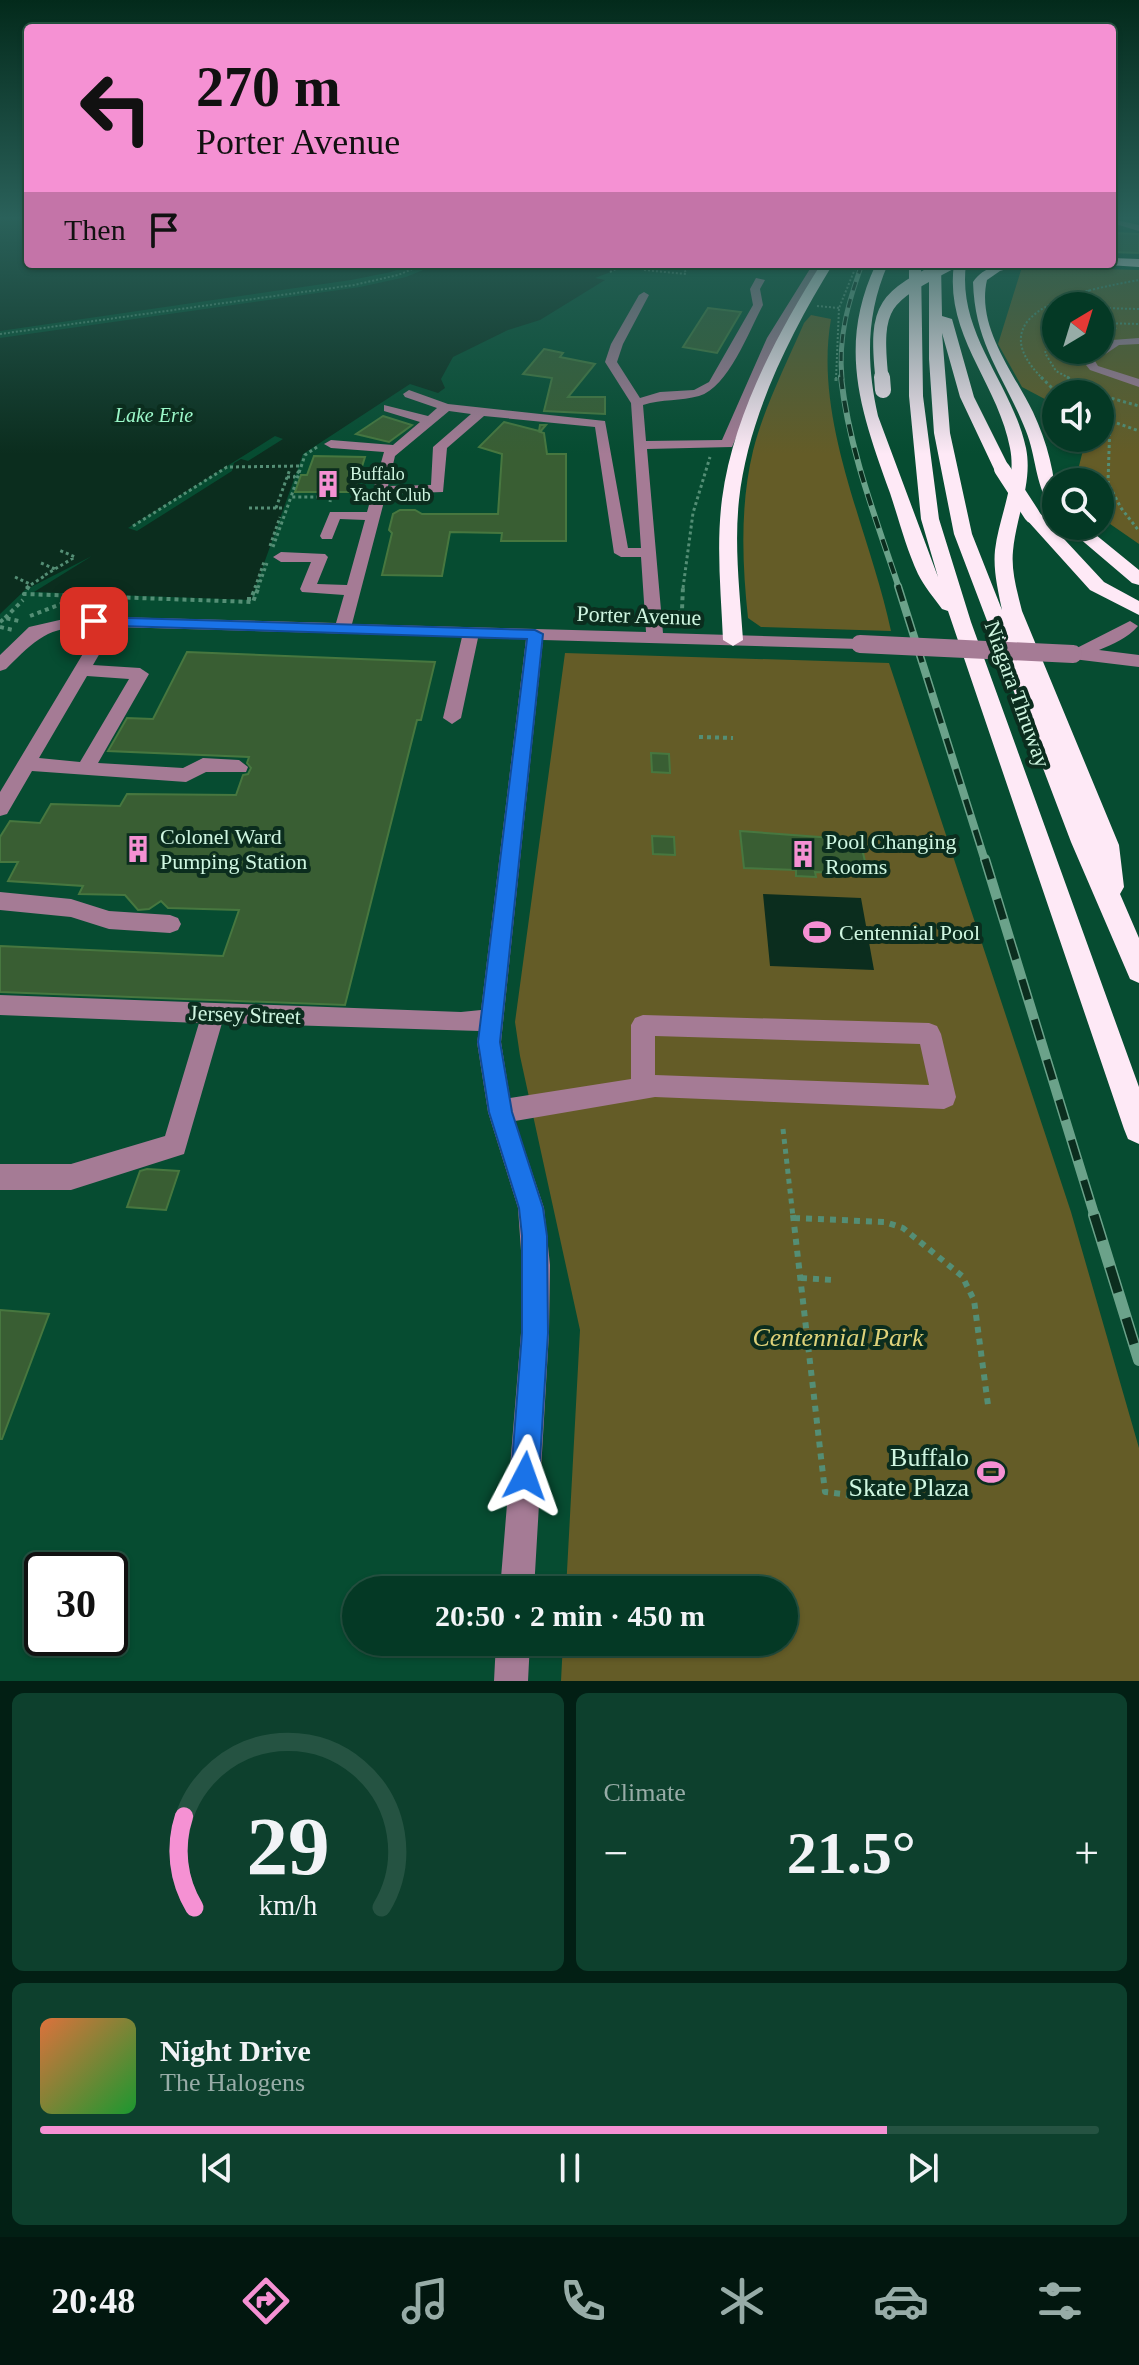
<!DOCTYPE html>
<html lang="en">
<head>
<meta charset="utf-8">
<style>
  body { margin:0; font-family:Georgia,serif; background:#0d402d; color:#f1f3f6; height:100vh; display:flex; flex-direction:column; font-size:30px; white-space:nowrap }
  * { box-sizing:border-box; margin:0 }
  p { font-size:26px; color:#97aca7 }
  .icon { flex:none; width:44px; height:44px; fill:none; stroke:currentColor; stroke-width:2; stroke-linecap:round; stroke-linejoin:round }
  .map { position:relative; height:1681px; overflow:hidden }
  .details { display:flex; flex-direction:column; gap:12px; padding:12px; background:#021f14; flex:1 }
  .details>* { flex:none }
  .top-card { position:absolute; left:24px; top:24px; width:1092px; height:244px; border-radius:8px; box-shadow:0 2px 6px #0004,0 0 0 2px #255342; background:#f591d3; color:#111; overflow:hidden }
  .needle { width:52px; rotate:38deg }
  .fabs { position:absolute; left:1042px; top:292px; display:grid; gap:16px }
  .fabs a { display:grid; place-items:center; width:72px; height:72px; border-radius:50%; background:#043925; box-shadow:0 2px 6px #0004,0 0 0 2px #255342; font-size:40px }
  .speed { position:absolute; left:24px; top:1552px; display:flex; gap:16px; font-size:40px; font-weight:700; text-align:center }
  .speed>* { display:grid; place-content:center; width:104px; height:104px; border-radius:50%; background:#043925; box-shadow:0 2px 6px #0004,0 0 0 2px #255342; line-height:1 }
  .speed .limit { border:4px solid #111; border-radius:12px; background:#fff; color:#111 }
  .pin { position:absolute; display:grid; place-items:center; width:68px; height:68px; color:#fff; margin:-34px; border-radius:16px; box-shadow:0 4px 12px #0006 }
  .me { position:absolute; width:88px; margin:-44px; rotate:4deg; stroke-linejoin:round; filter:drop-shadow(0 0 6px #0008) }
  .turn { display:flex; align-items:center; gap:28px; height:168px; padding:0 40px; font-size:36px }
  .turn .icon { width:104px; height:104px; stroke-width:2.5 }
  .turn b { display:block; font-size:56px; line-height:68px }
  .then { display:flex; align-items:center; height:76px; padding:0 40px; background:#0003; gap:16px; font-size:30px }
  .big { font-size:60px; font-weight:700; line-height:1.1 }
  .details .tile { flex:1; display:flex; flex-direction:column; justify-content:center; gap:12px; min-width:0; padding:0 28px; border-radius:12px; background:#0d402d }
  .details .dial { align-items:center; gap:0 }
  .dial svg { height:208px; overflow:visible; fill:none; stroke:#255342; stroke-width:7; stroke-linecap:round; text-anchor:middle }
  .dial text { fill:#f1f3f6; stroke:none }
  .song { display:flex; align-items:center; gap:24px }
  .cover { width:96px; height:96px; border-radius:12px; background:linear-gradient(135deg,hsl(20 70% 55%),hsl(130 70% 35%)) }
  .played { height:8px; border-radius:4px; background:linear-gradient(90deg,#f591d3 80%,#255342 80%) }
  .keys { display:flex; justify-content:space-around; direction:ltr }
  .heat { display:flex; justify-content:space-between; align-items:center; font-size:44px; direction:ltr }
  .details .tiles { flex:1; display:grid; gap:12px; grid-template-columns:1fr 1fr }
  .tile:last-child { grid-column:span 2 }
  .trip { position:absolute; left:342px; top:1576px; width:456px; height:80px; border-radius:40px; background:#043925; box-shadow:0 2px 6px #0004,0 0 0 2px #255342; font-weight:700; line-height:80px; text-align:center }
  .tabs { display:flex; height:128px; justify-content:space-around; align-items:center; background:#02170f; color:#97aca7 }
  .tabs .icon { width:56px; height:56px }
  .tabs .current { color:#f591d3 }
  .tabs b { font-size:36px; color:#f1f3f6 }
  .map>svg:first-child { display:block }
</style>
</head>
<body>
<div class="map">
<svg width="1139" height="1681" viewBox="0 0 1139 1681">
  <rect width="100%" height="100%" fill="#064c31"/>
  <path fill="#645c27" fill-rule="evenodd" d="M1022,267L1139,270V544L1100,517V482H1075L1085,442L1083,438H1100V394H1056V405L1022,387L998,344ZM1056,306H1100V350H1056Z
    M811,315L831,319C813,422 870,531 891,631L761,627L748,618C742,562 740,505 753,451C764,407 786,365 804,323Z
    M565,653L889,663L1071,1212L1139,1448V1681H561L563,1642H784V1590H566L580,1330L520,1056L515,1022Z"/>
  <path fill="#0b2d1e" d="M0,219H28V264H631L595,278L605,280L540,320L508,330L453,357L441,379L445,388L438,393L410,384L303,454L251,600L34,592L92,556L25,590L0,614Z
    M763,894L861,898L874,970L770,966Z"/>
  <path fill="#064c31" d="M414,264H438L406,277L360,287L0,338V331L351,280L391,272Z
    M275,436L283,439L248,461L241,459L234,463L232,471L137,531L128,528Z"/>
  <path fill="#395e33" stroke="#47773f" stroke-width="2" d="M1112,233L1139,234V253L1112,252Z
    M708,308L741,312L717,353L683,347Z
    M544,349L563,353L560,357L595,364L568,397H605V414L544,411L552,378L523,374Z
    M383,416L412,425L389,442L356,434Z
    M504,422L539,431L540,425H546L540,432L544,433L547,454H566V541H501L502,533L450,532L442,576L382,575L392,533L389,530L393,514L400,510H415L422,514H498L502,454L479,447Z
    M314,456L365,457L354,492H295L301,475H307Z
    M187,652L435,662L421,720H417L345,1005L0,992V946L223,956L239,910L168,908L161,901L149,909L138,910L125,895L79,894L83,886L8,881L18,862H0V837L10,821L40,823L51,804L120,806L127,794L236,795L243,775L248,774L251,768L247,763L249,757L108,751L127,718L153,719Z
    M651,753L669,754L670,773L652,772Z
    M740,831L860,840L868,874L815,872L816,877L796,876V870L744,868Z
    M652,836L674,837L675,855L653,854Z
    M147,1169L179,1171L166,1210L127,1207L140,1171Z
    M0,1310L49,1314L2,1439H0Z"/>
  <g fill="none" stroke-linecap="round" stroke-linejoin="round">
    <path stroke="#548e75" stroke-width="2" stroke-dasharray="2 2" stroke-linecap="butt" d="M644,270L686,274L683,264
      M610,272L626,264
      M1088,290L1098,306
      M1073,295L1092,298
      M817,306L839,308
      M1101,308L1139,309
      M1100,309L1116,329
      M1100,323L1139,324
      M0,334L354,285L398,275L425,264
      M1056,335L1050,339L1045,353L1056,371L1071,379
      M836,379L839,308L857,264
      M1043,379C972,309 1090,289 1139,280"/>
    <path stroke="#548e75" stroke-width="3" stroke-dasharray="3 3" stroke-linecap="butt" d="M1041,377L1058,394
      M1067,377L1097,394
      M836,381V377
      M1100,395L1139,406
      M1100,417L1139,431
      M1110,421L1108,483L1121,508L1139,531
      M317,447L305,455L291,497H331L330,502
      M287,477H294L300,470
      M249,508H283
      M276,508L290,469
      M133,526L227,467L301,466
      M270,546L280,517
      M273,547L291,497
      M41,563L55,569
      M45,575L75,557L59,550
      M15,577L30,584
      M26,588L46,575
      M255,588L264,562
      M258,588L267,563
      M683,588L693,513L710,457"/>
    <path stroke="#548e75" stroke-width="4" stroke-dasharray="4 4" stroke-linecap="butt" d="M29,586L24,594L253,602L259,586
      M247,599H251L256,586
      M30,616L61,604H75
      M5,618L23,600
      M671,619L682,610L683,586
      M0,622L5,618L19,621
      M0,627L13,630
      M699,737L733,738"/>
    <path stroke="#548e75" stroke-width="5" stroke-dasharray="5 5" stroke-linecap="butt" d="M783,1129L793,1217"/>
    <path stroke="#548e75" stroke-width="6" stroke-dasharray="6 6" stroke-linecap="butt" d="M793,1215L825,1492L860,1496
      M794,1218L885,1222L903,1228L962,1276L974,1300L988,1405
      M801,1278L833,1280"/>
    <path fill="#a57b95" fill-rule="evenodd" d="M1112,219L1139,225V231L1112,223Z
      M745,264H755L749,269Z
      M813,264H823L779,338L732,447L647,449L663,633L860,639L868,644L860,649L543,640L501,1042L510,1098L631,1079V1025L635,1018L643,1015L929,1023L937,1026L941,1034L956,1097L953,1105L944,1109L655,1097L515,1121L544,1208L550,1265L549,1333L534,1590H500L521,1333L522,1265L518,1208L488,1112L477,1042L479,1031L222,1023L184,1154L71,1190H0V1164H71L165,1136L199,1023L0,1015V995L461,1012L481,1010L526,639L478,638L461,718L452,724L443,718L462,637L115,627L93,665L140,668L149,674L98,763L183,768L203,758L239,760L248,767L246,772H206L186,782L32,771L7,814L0,816V792L99,627C50,625 39,636 6,669L0,671V655L29,627L77,616L336,623L344,595L302,592L300,589L311,562H281L273,557L281,552L325,554L328,557L317,584L347,585L365,520L340,519L332,539H322L320,536L330,512H367L384,452L331,448L324,444L331,440L393,445L420,422L384,411V405L428,416L437,408L405,397L403,394L409,390L448,404L605,421L628,548H641L631,403L605,362L611,344L639,295L644,292L649,295L623,344L617,362L640,398L660,392L694,390L709,382L753,305L750,289L756,278L765,280L760,289L763,305C749,331 728,388 699,396C681,401 662,399 643,405L646,441L722,440L767,338ZM449,411L471,414L433,447L431,485L388,486L395,456ZM484,416L595,427L614,553L621,557H641L646,632L352,624L386,494L443,492L447,448ZM87,676L129,679L80,762L39,758ZM655,1036L920,1044L929,1085L655,1075Z
      M1139,338V344L1119,345L1095,361L1098,366L1139,379V387L1090,370L1082,360L1112,340Z
      M1130,621L1138,626C1128,638 1113,644 1099,650L1139,655V667L1073,659L1065,654Z
      M0,892L71,899L109,911L170,915L178,918L181,924L178,930L170,933L109,929L71,917L0,910Z
      M496,1642H530L528,1681H494Z"/>
    <path fill="#fee9f6" fill-rule="evenodd" d="M1112,258L1139,259V267L1108,265L1112,264Z
      M821,264H833C790,334 748,417 739,500C734,547 740,594 743,640L733,646L723,640C721,593 716,546 722,499C733,416 777,334 821,264Z
      M876,264H888C866,314 866,363 878,416L938,577L921,519L909,396V264H921L923,396L939,519L971,622L1139,1087V1144L1128,1139L1124,1129L948,611L942,609C934,598 924,586 918,574C906,548 899,520 890,493C861,412 837,347 876,264Z
      M929,264H941L942,316L952,319L974,397L1010,469L1002,474L994,469L960,397L942,333L950,433L972,534L1002,610C998,590 993,570 995,550C999,516 1017,483 1010,448C998,383 944,335 954,264H966C957,334 1012,383 1026,448C1033,483 1016,516 1013,551C1011,571 1017,591 1022,611L1119,845L1124,887L1120,894L1139,938V983L1130,979L1071,842L954,534L934,433L929,359Z
      M1024,264L1000,271L987,280C976,327 1014,373 1033,412C1047,442 1056,475 1056,508L1050,507C1035,483 1036,456 1026,431C1004,375 975,346 973,282C986,264 1003,264 1024,264Z
      M1032,510L1038,511L1104,582L1139,601V615L1090,590L1026,519L1023,515Z
      M1065,526H1085L1139,570V585L1132,583Z"/>
    <g stroke="#6ba28a" stroke-width="5">
      <path id="rail-far4" d="M842,379C838,337 848,303 862,264"/>
    </g>
    <g stroke="#6ba28a" stroke-width="6">
      <path id="rail-far3" d="M841,377C849,450 876,519 899,588"/>
    </g>
    <g stroke="#6ba28a" stroke-width="8">
      <path id="rail-far2" d="M898,586L985,861"/>
    </g>
    <g stroke="#6ba28a" stroke-width="10">
      <path id="rail-far1" d="M985,859L1095,1217"/>
    </g>
    <g stroke="#6ba28a" stroke-width="12">
      <path id="rail" d="M1094,1215L1139,1360"/>
    </g>
    <use href="#rail-far4" stroke="#0b2d1e" stroke-width="3" stroke-dasharray="9" stroke-linecap="butt"/>
    <use href="#rail-far3" stroke="#0b2d1e" stroke-width="4" stroke-dasharray="12" stroke-linecap="butt"/>
    <use href="#rail-far2" stroke="#0b2d1e" stroke-width="5" stroke-dasharray="16" stroke-linecap="butt"/>
    <use href="#rail-far1" stroke="#0b2d1e" stroke-width="7" stroke-dasharray="21" stroke-linecap="butt"/>
    <use href="#rail" stroke="#0b2d1e" stroke-width="9" stroke-dasharray="27" stroke-linecap="butt"/>
    <path stroke="#a57b95" stroke-width="18" d="M860,644L1073,654"/>
    <path stroke="#fee9f6" stroke-width="13" d="M882,379C874,303 884,298 949,264"/>
    <path stroke="#fee9f6" stroke-width="16" d="M882,377L883,390
      M1002,469L1032,515"/>
  </g>
  <linearGradient id="sky" x2="0" y2="1"><stop stop-color="#032a1b"/><stop offset="0.48" stop-color="#2a615a"/><stop offset="1" stop-color="#2a615a" stop-opacity="0"/></linearGradient>
  <rect width="1139" height="454" fill="url(#sky)"/>
  <path fill="#1a73e8" stroke="#114b97" stroke-width="2" d="M94,617L535,630L543,634L500,1042L512,1112L543,1208L547,1236L548,1333L539,1476L535,1486L525,1490L515,1486L511,1476L522,1333V1236L519,1208L489,1112L478,1042L527,639L88,625L86,621Z"/>
  <defs>
    <g id="building-bare" transform="scale(2.16)"><path d="M-4-6H4V6H1V3H-1V6H-4ZM-2.5-4.3h1.7v1.8h-1.7ZM.8-4.3h1.7v1.8H.8ZM-2.5-1h1.7V.8h-1.7ZM.8-1h1.7V.8H.8Z" fill="#f591d3" stroke="#0b2d1e" stroke-width="2.5" paint-order="stroke"/></g>
    <g id="stadium-bare" transform="scale(2.16)"><path d="M0-5a6.5 5 0 1 0 0 10a6.5 5 0 1 0 0-10ZM-3.5-1.8h7v3.6h-7Z" fill="#f591d3" stroke="#0b2d1e" stroke-width="2.5" paint-order="stroke"/></g>
  </defs>
  <g fill-rule="evenodd">
    <use href="#building-bare" x="328" y="484"/>
    <use href="#building-bare" x="138" y="849"/>
    <use href="#building-bare" x="803" y="854"/>
    <use href="#stadium-bare" x="817" y="932"/>
    <use href="#stadium-bare" x="991" y="1472"/>
  </g>
  <g text-anchor="middle" stroke-width="8" stroke-linejoin="round" paint-order="stroke">
    <g font-size="18" fill="#cff6e1" stroke="#0b2d1e" text-anchor="start">
      <text x="350" y="480">Buffalo<tspan x="350" dy="21">Yacht Club</tspan></text>
    </g>
    <g font-size="20" font-style="italic" fill="#9cf9ca" stroke="#0b2d1e">
      <text x="154" y="422">Lake Erie</text>
    </g>
    <g font-size="22" fill="#cff6e1" stroke="#0b2d1e">
      <text transform="translate(639 615) rotate(2)" y="8">Porter Avenue</text>
      <text transform="translate(1018 694) rotate(70)" y="8">Niagara Thruway</text>
      <text transform="translate(245 1014) rotate(2)" y="8">Jersey Street</text>
    </g>
    <g font-size="22" fill="#cff6e1" stroke="#0b2d1e" text-anchor="start">
      <text x="160" y="844">Colonel Ward<tspan x="160" dy="25">Pumping Station</tspan></text>
      <text x="825" y="849">Pool Changing<tspan x="825" dy="25">Rooms</tspan></text>
      <text x="839" y="940">Centennial Pool</text>
    </g>
    <g font-size="26" font-style="italic" fill="#ded179" stroke="#0b2d1e">
      <text x="838" y="1346">Centennial Park</text>
    </g>
    <g font-size="26" fill="#cff6e1" stroke="#0b2d1e" text-anchor="end">
      <text x="969" y="1466">Buffalo<tspan x="969" dy="30">Skate Plaza</tspan></text>
    </g>
  </g>
</svg>
<div class="fabs">
<a><svg class="needle" viewBox="-14 -14 28 28"><path d="M0-13l5 13h-10z" fill="#e53935"/><path d="M0 13l5-13h-10z" fill="#97aca7"/></svg></a>
<a><svg class="icon" aria-label="sound" viewBox="0 0 24 24"><path d="M4 9h4l5-4v14l-5-4H4zM17 9q2 3 0 6"/></svg></a>
<a><svg class="icon" aria-label="search" viewBox="0 0 24 24"><circle cx="10" cy="10" r="6"/><path d="M15 15l6 6"/></svg></a>
</div>
<div class="speed"><div class="limit">30</div></div>
<div class="pin" style="left:94px;top:621px;background:#d93025"><svg class="icon" aria-label="arrive" viewBox="0 0 24 24"><path d="M6 21V4h12l-3 4 3 4H6"/></svg></div>
<svg class="me" style="left:525px;top:1476px" viewBox="-20 -20 40 40"><path d="M0-17L14 15 0 8-14 15z" fill="#1a73e8" stroke="#fff" stroke-width="4"/></svg>
<div class="trip">20:50 · 2 min · 450 m</div>
<div class="top-card">
<div class="turn"><svg class="icon" aria-label="left" viewBox="0 0 24 24"><path d="M17 20v-9H6M10 6l-5 5 5 5"/></svg><div><b>270 m</b>Porter Avenue</div></div>
<div class="then">Then<svg class="icon" aria-label="arrive" viewBox="0 0 24 24"><path d="M6 21V4h12l-3 4 3 4H6"/></svg></div>
</div>
</div>
<section class="details">
<div class="tiles">
<div class="tile dial"><svg viewBox="0 0 100 80">
<path d="M14 69A42 42 0 1 1 86 69"/>
<path d="M14 69A42 42 0 0 1 10 34" stroke="#f591d3"/>
<text x="50" y="56" font-size="32" font-weight="700">29</text>
<text x="50" y="72" font-size="11">km/h</text>
</svg></div>
<div class="tile"><p>Climate</p>
<div class="heat"><a>−</a><b class="big">21.5°</b><a>+</a></div>
</div>
<div class="tile">
<div class="song"><i class="cover"></i><div><b>Night Drive</b><p>The Halogens</p></div></div>
<div class="played"></div>
<div class="keys"><svg class="icon" aria-label="previous" viewBox="0 0 24 24"><path d="M18 5L8 12l10 7zM5 5v14"/></svg><svg class="icon" aria-label="pause" viewBox="0 0 24 24"><path d="M8 5v14M16 5v14"/></svg><svg class="icon" aria-label="next" viewBox="0 0 24 24"><path d="M6 5l10 7-10 7zM19 5v14"/></svg></div>
</div>
</div>
</section>
<nav class="tabs">
<b>20:48</b>
<svg class="icon current" aria-label="directions" viewBox="0 0 24 24"><path d="M12 3l9 9-9 9-9-9zM9 14v-3h6M13 9l2 2-2 2"/></svg>
<svg class="icon" aria-label="music" viewBox="0 0 24 24"><path d="M9 18V5l10-2v13"/><circle cx="6" cy="18" r="3"/><circle cx="16" cy="16" r="3"/></svg>
<svg class="icon" aria-label="phone" viewBox="0 0 24 24"><path d="M5 4h4l2 5-3 2q2 4 5 5l2-3 5 2v4C11 20 4 13 5 4z"/></svg>
<svg class="icon" aria-label="climate" viewBox="0 0 24 24"><path d="M12 3v18M4 7l16 10M4 17L20 7"/></svg>
<svg class="icon" aria-label="car" viewBox="0 0 24 24"><path d="M5 17H2v-5l4-1 3-4h7l3 4 3 1v5h-3M9 17h6M6 11h13"/><circle cx="7" cy="17" r="2"/><circle cx="17" cy="17" r="2"/></svg>
<svg class="icon" aria-label="filters" viewBox="0 0 24 24"><path d="M4 7h16M4 17h16"/><circle cx="9" cy="7" r="2"/><circle cx="15" cy="17" r="2"/></svg>
</nav>
</body>
</html>
